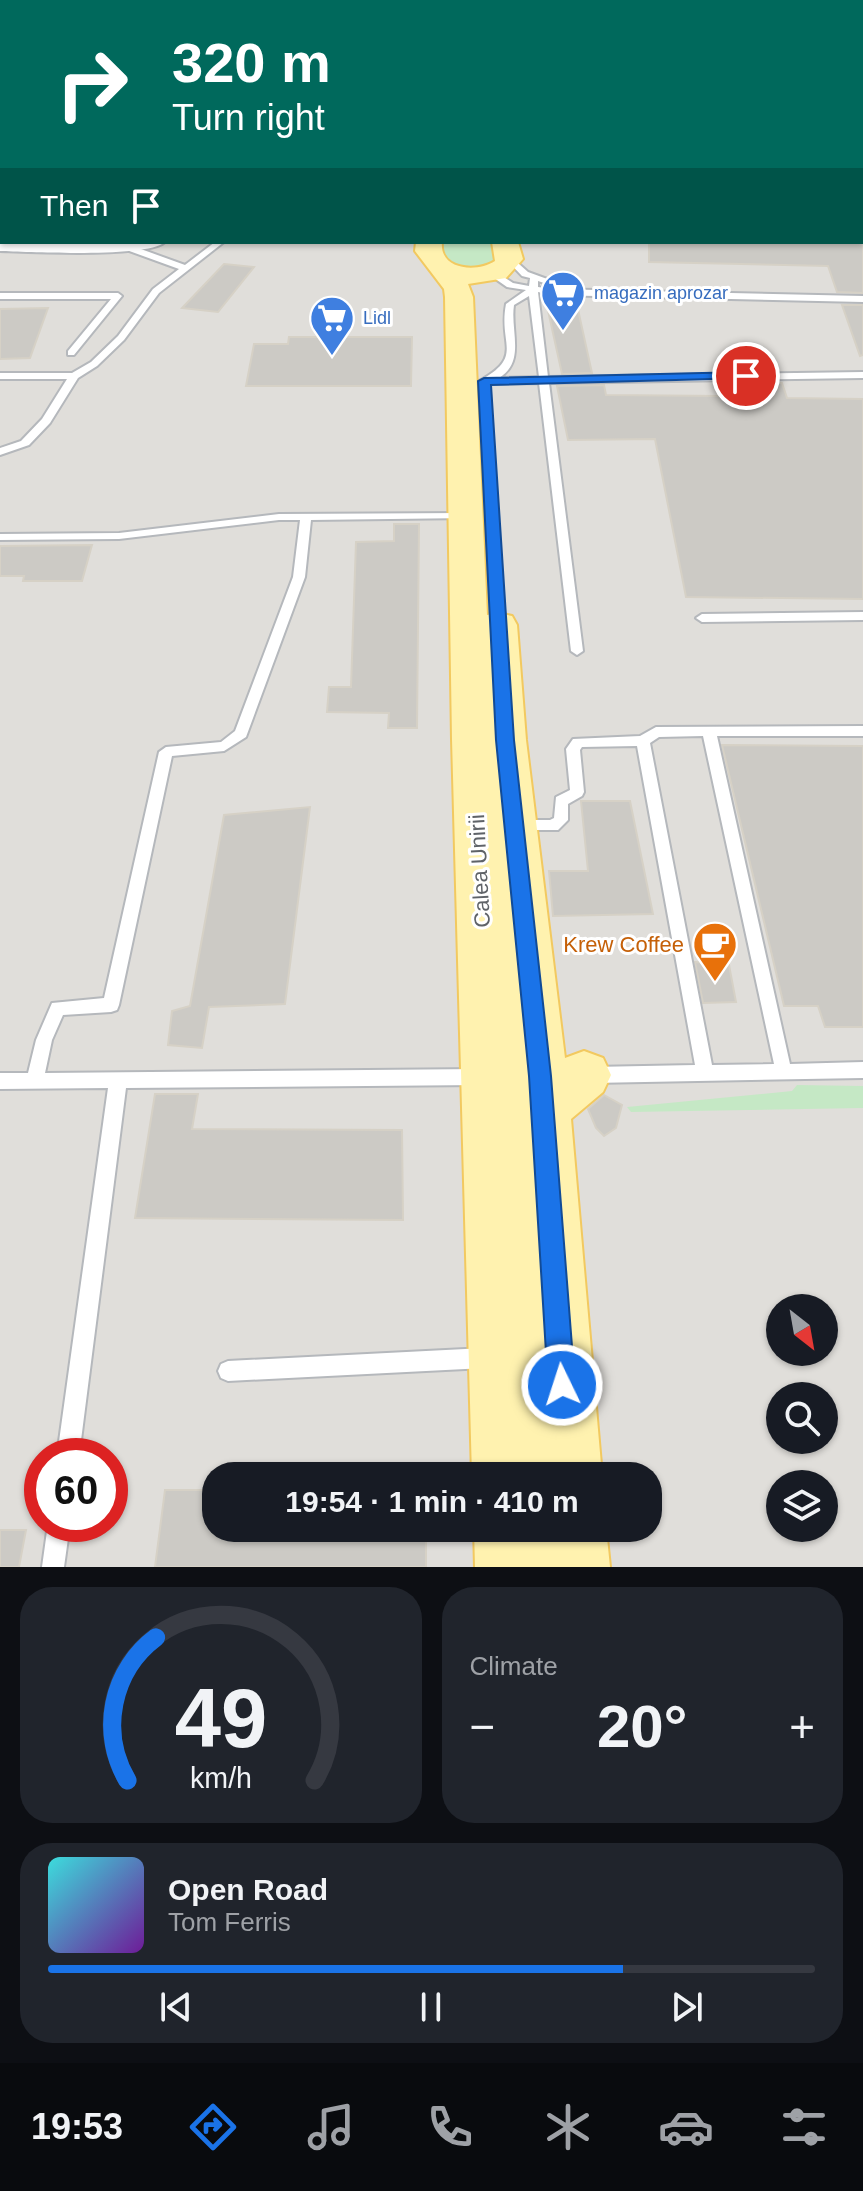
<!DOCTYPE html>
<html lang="en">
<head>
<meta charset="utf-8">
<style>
  body { margin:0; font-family:Helvetica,sans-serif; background:#20242c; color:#f1f3f6; height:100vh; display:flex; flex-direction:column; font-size:30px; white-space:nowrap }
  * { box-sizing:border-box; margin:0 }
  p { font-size:26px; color:#9ea1a6 }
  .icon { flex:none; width:44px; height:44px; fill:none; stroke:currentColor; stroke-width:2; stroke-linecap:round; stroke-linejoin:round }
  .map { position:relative; height:1567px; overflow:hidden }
  .panel { display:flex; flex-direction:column; gap:20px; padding:20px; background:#0d0f14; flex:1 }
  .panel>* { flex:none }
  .top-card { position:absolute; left:0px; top:0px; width:864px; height:244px; box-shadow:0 2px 6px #0004; background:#00695c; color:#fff; overflow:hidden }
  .needle { width:52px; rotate:149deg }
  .buttons { position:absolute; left:766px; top:1294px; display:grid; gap:16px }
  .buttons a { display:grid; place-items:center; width:72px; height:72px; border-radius:50%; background:#171b24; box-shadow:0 2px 6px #0004; font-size:40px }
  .speed { position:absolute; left:24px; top:1438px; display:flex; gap:16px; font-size:40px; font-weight:700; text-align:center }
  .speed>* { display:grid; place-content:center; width:104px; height:104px; border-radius:50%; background:#171b24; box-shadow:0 2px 6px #0004; line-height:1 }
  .speed .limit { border:12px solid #d22; background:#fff; color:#111 }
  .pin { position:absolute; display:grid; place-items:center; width:68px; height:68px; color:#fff; margin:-34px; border:4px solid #fff; border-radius:50%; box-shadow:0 2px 8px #0007 }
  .me { position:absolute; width:88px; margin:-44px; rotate:356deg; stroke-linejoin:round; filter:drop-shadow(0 0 6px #0008) }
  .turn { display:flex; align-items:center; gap:28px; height:168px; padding:0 40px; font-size:36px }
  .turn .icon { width:104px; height:104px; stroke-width:2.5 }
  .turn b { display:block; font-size:56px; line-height:68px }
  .then { display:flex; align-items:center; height:76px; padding:0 40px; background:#0003; gap:16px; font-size:30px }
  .big { font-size:60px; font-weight:600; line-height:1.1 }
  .panel .tile { flex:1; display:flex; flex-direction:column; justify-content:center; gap:12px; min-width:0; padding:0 28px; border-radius:32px; background:#20242c }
  .panel .dial { align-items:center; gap:0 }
  .dial svg { height:208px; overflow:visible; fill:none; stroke:#363941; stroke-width:7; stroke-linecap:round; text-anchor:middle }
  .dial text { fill:#f1f3f6; stroke:none }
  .song { display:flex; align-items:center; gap:24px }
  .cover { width:96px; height:96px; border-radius:12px; background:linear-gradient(135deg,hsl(180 70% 55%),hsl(280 70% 35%)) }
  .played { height:8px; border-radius:4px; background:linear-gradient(90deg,#1a73e8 75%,#363941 75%) }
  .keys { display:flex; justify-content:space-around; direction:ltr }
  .heat { display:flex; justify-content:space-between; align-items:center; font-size:44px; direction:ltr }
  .panel .tiles { flex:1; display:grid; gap:20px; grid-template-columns:1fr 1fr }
  .tile:last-child { grid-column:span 2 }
  .trip { position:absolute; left:202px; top:1462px; width:460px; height:80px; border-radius:32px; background:#171b24; box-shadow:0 2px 6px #0004; font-weight:600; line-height:80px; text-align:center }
  .menu { display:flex; height:128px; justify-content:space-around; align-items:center; background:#090b0e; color:#9ea1a6 }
  .menu .icon { width:56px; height:56px }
  .menu .on { color:#1a73e8 }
  .menu b { font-size:36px; color:#f1f3f6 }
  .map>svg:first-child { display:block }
</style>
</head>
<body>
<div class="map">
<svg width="863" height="1567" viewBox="0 0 863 1567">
  <rect width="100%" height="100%" fill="#f1efe8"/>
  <path fill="#e0deda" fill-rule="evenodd" d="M863,113V1567H0V126L2,242H862ZM780,1308H824V1352H780ZM780,1396H824V1440H780ZM42,1456H110V1524H42ZM216,1476H648V1528H216ZM780,1484H824V1528H780Z"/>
  <path fill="#c5e8c5" d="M444,242H492L498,256C486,276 461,268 444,261L441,245Z
    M797,1085L863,1086V1108L631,1112L627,1107L792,1091Z"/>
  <path fill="#cccac5" stroke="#d6d1c6" stroke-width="2" d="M649,242H863V293L837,292L828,266L649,262Z
    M224,264L254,267L218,312L182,308Z
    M577,305L592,373L562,374L547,306Z
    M842,305H863V355L860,356Z
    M48,308L30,358L0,359V309Z
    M289,337H412L411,386H246L254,344H288Z
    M721,383H782L787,398L863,399V599L686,597L655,439L568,440L557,386L604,385L606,395L724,396Z
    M394,524H419L417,728H388L389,713L327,712L329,687H351L356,542L394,541Z
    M92,545L82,581H23L24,576H0V546Z
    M722,745L863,746V1027H825L818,1006H784Z
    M581,801H630L653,914L553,916L549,871H588Z
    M310,807L285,1004L209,1007L202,1048L168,1045L172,1011L190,1006L224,815Z
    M695,962L729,965L736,1002L703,1003Z
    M155,1094H198L192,1129L402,1130L403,1220L135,1218Z
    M604,1095L622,1105L616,1128L604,1136L596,1128L588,1109Z
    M165,1490H216V1528H426V1567H155Z
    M0,1530H26L19,1567H0Z"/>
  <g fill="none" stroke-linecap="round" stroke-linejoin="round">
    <g stroke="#b5b8bc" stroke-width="4">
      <path id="lane" d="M152,0H158L151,2Z
        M255,0H261L262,2H256Z
        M285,0H291V2H285Z
        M862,170H863V174H862Z
        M215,242H224L159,293L124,340L97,366L78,378L50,423L29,445L0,455V448L21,441L42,419L67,379H0V373H72L91,362L118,336L153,289L179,269L121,248V244H127L185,265Z
        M510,256L528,272L569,287L565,290L538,281V287L551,289L863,296V302L551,295L538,292L548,377L863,372V378L549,383L583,651L577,655L571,651L539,383L484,384L479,381C525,356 498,345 506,304L526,290L507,287L487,273L494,271L513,283L529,286L530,278L522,276L506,259ZM529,296L539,377L499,378C526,361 510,331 514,305Z
        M0,293H118L122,296L74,355H68V351L111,299H0Z
        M466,513L472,516L470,518L311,520L305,577L246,737L224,751L172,756L119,1005L117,1010L111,1012L63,1015L52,1040L45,1073L480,1069L486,1072L489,1077L486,1082L480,1085L126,1088L79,1456H57L108,1088L0,1089V1073H28L36,1040L52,1003L104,998L159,752L166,747L221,742L235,731L293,577L300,520H279L119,539L0,540V534L119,533L279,514Z
        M863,612V620L702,622L696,618L702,614Z
        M863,726V736H717L790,1064L863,1062V1078L592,1083L586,1080L583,1075L586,1070L592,1067L695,1065L637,746L582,747L580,750L584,792L582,796L568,804V820L558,830H518L513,829L511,825L513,821L518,820H550L554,818L556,797L570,790L566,749L573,739L640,736L656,727ZM703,736L774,1064L712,1065L650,743L659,737Z
        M485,1348L492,1351L495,1358L492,1365L485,1368L228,1381L221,1378L218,1371L221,1364L228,1361Z
        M48,1524H70L64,1567H42Z"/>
    </g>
    <g stroke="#b5b8bc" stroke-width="4">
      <path id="street" d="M202,0H227L201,2Z
        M0,5H2V13H0Z
        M0,241L2,242H165C148,258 29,252 0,251Z"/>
    </g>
    <g stroke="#b6babf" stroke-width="4">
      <path id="secondary" d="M0,148H2V162H0Z"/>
    </g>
    <g stroke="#f2c960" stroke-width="4">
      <path id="primary" d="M448,0H466L467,2H449Z
        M416,242H442C439,270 477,273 495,261L492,242H518L523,259L506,278L468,284L473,297L487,615L498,613L512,616L517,625L526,740L565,1058L584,1051L603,1058L611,1075L603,1092L571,1119L602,1476H472L452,739L445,297L444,289L415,251Z
        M474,1528H606L610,1567H475Z"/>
    </g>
    <path stroke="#9cc7a9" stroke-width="2" stroke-dasharray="4 2" stroke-linecap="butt" d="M700,2L734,0"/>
    <use href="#lane" fill="#fff" fill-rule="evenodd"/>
    <use href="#street" fill="#fff" fill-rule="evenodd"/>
    <use href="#secondary" fill="#fff" fill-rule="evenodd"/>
    <use href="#primary" fill="#fff2af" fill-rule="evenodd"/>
  </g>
  <path fill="#1a73e8" stroke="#114b97" stroke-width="2" d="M746,372L750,373V378L491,385L514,740L551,1076L575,1385L571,1394L562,1398L552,1394L548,1385L529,1076L496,740L478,381L484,378Z"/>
  <defs>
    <g id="supermarket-pin" transform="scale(2.3)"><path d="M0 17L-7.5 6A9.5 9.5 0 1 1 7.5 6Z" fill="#3f7fe0" stroke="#fff"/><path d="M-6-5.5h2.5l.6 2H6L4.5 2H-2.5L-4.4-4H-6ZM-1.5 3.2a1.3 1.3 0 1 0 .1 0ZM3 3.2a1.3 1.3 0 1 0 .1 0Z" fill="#fff"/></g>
    <g id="cafe-pin" transform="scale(2.3)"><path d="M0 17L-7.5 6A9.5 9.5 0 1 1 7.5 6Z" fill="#e8710a" stroke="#fff"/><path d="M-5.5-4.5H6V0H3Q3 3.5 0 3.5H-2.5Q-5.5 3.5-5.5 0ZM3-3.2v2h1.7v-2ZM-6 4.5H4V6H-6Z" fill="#fff"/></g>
  </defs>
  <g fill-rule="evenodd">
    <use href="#supermarket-pin" x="563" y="293"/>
    <use href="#supermarket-pin" x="332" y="318"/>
    <use href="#cafe-pin" x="715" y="944"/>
  </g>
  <g text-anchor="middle" stroke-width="6" stroke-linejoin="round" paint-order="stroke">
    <g font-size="18" fill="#366cbe" stroke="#fff" text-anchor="start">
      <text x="594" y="299">magazin aprozar</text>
      <text x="363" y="324">Lidl</text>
    </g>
    <g font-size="22" fill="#5f6368" stroke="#fff">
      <text transform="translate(479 871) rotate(-93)" y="8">Calea Unirii</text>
    </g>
    <g font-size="22" fill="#c56008" stroke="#fff" text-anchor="end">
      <text x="684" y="952">Krew Coffee</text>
    </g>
  </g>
</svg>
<div class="buttons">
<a><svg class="needle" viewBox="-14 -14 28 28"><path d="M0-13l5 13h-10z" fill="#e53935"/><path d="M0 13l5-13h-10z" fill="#9ea1a6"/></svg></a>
<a><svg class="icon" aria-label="search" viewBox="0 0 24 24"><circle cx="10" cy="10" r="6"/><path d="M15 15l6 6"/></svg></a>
<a><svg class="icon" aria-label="layers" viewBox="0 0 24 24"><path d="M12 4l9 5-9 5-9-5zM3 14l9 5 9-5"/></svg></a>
</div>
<div class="speed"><div class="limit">60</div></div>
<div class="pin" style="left:746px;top:376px;background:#d93025"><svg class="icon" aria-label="arrive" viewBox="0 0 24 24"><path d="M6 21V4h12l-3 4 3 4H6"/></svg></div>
<svg class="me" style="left:562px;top:1385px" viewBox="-20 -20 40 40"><circle r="17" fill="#1a73e8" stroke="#fff" stroke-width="3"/><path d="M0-11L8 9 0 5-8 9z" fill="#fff"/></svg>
<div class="trip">19:54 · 1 min · 410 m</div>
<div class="top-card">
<div class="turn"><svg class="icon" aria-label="right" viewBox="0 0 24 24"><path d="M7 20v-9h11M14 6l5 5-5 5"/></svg><div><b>320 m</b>Turn right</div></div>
<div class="then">Then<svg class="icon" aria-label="arrive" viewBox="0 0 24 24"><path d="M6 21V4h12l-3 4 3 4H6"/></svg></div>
</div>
</div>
<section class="panel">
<div class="tiles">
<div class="tile dial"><svg viewBox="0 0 100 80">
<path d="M14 69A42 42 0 1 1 86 69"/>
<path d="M14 69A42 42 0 0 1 25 14" stroke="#1a73e8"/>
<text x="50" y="56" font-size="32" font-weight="700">49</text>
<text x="50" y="72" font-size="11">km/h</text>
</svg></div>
<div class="tile"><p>Climate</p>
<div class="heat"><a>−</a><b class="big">20°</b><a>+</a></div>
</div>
<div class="tile">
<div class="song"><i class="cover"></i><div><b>Open Road</b><p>Tom Ferris</p></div></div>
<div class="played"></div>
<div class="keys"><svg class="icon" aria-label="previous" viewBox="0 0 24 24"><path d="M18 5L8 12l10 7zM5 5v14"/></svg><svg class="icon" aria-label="pause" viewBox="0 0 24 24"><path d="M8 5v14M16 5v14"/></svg><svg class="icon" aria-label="next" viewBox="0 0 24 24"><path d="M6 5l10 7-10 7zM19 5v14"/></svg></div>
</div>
</div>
</section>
<nav class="menu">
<b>19:53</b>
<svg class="icon on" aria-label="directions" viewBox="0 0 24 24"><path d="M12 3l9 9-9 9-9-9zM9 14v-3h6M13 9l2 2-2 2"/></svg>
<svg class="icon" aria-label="music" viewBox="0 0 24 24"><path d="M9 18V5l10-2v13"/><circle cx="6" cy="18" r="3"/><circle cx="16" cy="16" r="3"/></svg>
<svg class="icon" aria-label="phone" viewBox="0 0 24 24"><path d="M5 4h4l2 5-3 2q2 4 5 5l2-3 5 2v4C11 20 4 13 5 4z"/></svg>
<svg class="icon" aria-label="climate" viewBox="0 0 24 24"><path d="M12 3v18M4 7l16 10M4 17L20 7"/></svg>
<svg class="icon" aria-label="car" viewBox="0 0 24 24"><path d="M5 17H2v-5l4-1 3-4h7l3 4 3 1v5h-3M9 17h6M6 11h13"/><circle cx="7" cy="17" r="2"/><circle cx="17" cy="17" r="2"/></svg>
<svg class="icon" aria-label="filters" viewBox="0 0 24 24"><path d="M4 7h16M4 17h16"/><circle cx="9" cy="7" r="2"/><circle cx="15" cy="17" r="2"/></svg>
</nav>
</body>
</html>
